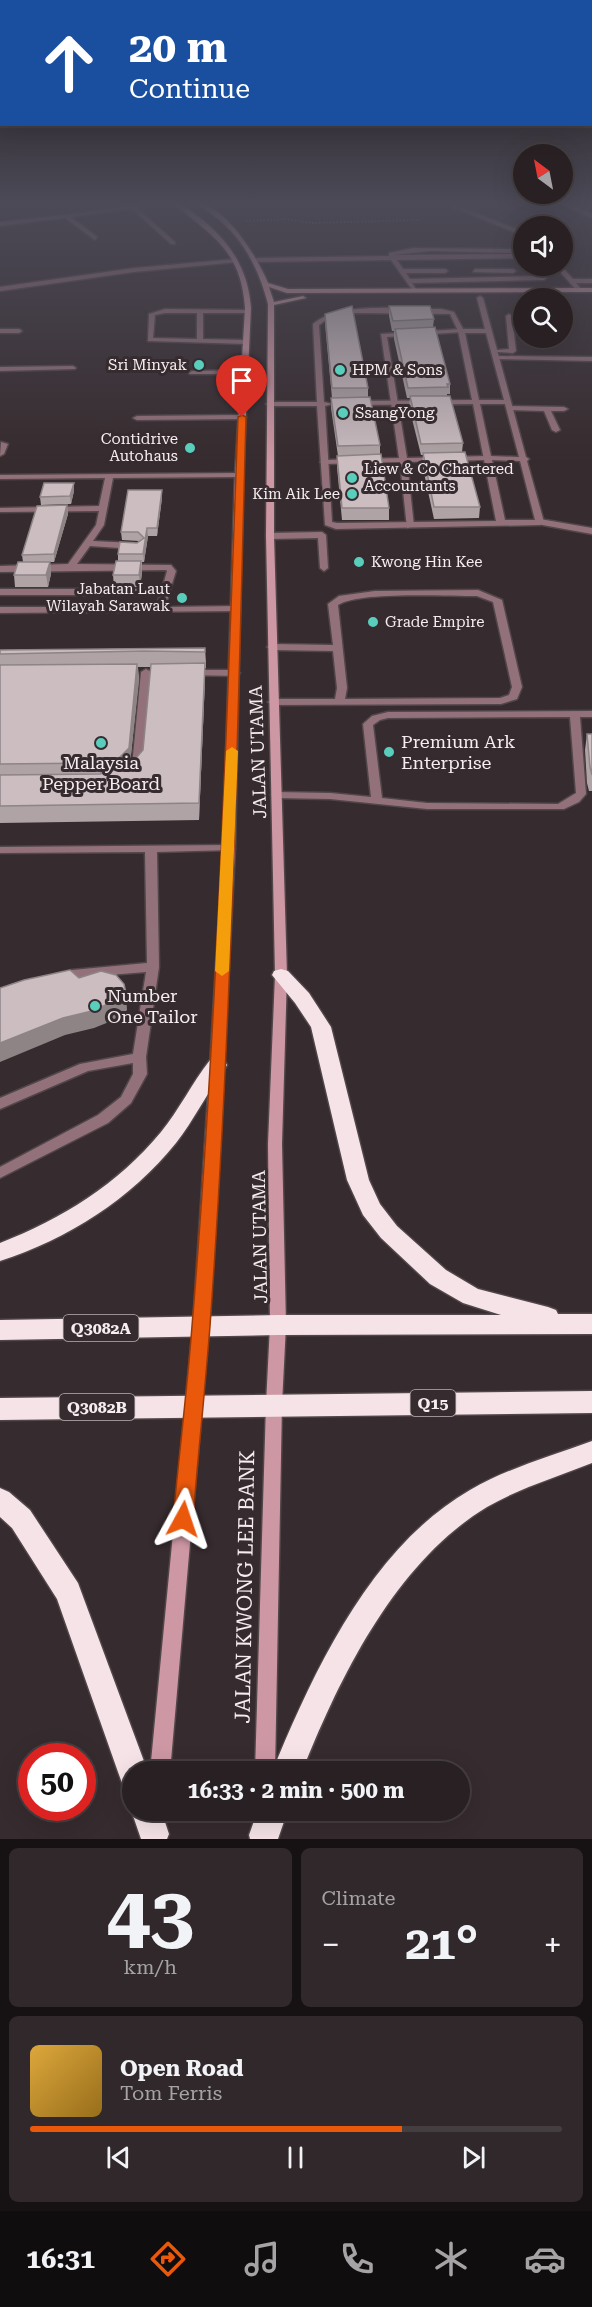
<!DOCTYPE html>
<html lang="en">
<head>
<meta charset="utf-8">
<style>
  body { margin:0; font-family:"Roboto Serif",serif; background:#30282a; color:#f1f3f6; height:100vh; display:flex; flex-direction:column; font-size:22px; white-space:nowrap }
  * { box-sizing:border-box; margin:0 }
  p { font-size:20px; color:#a5a3a5 }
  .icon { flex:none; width:33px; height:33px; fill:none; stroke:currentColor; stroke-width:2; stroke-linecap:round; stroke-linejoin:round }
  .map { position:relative; height:1839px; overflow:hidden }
  .panel { display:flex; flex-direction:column; gap:9px; padding:9px; background:#161213; flex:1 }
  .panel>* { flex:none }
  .top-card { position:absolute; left:0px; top:0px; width:592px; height:126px; box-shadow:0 6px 24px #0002,0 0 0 2px #443e40; background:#1a4fa0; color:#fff; overflow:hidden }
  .needle { width:39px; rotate:328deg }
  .controls { position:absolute; left:513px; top:144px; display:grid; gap:12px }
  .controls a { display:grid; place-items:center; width:60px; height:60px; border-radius:50%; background:#282022; box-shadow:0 6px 24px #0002,0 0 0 2px #443e40; font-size:30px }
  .speed { position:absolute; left:18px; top:1743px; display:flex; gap:12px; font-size:30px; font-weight:700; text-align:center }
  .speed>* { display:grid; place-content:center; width:78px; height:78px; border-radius:50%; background:#282022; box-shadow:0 6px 24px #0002,0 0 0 2px #443e40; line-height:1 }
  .speed .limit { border:9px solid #d22; background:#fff; color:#111 }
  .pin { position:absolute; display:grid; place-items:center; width:51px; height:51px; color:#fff; margin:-62px -26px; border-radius:50% 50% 50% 0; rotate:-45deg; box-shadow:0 0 6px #0007 }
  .pin .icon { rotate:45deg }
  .me { position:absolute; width:66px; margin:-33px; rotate:5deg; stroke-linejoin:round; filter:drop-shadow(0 0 4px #0008) }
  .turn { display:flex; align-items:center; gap:21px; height:126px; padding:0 30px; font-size:27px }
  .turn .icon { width:78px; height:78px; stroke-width:2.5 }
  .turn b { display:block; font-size:42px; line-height:51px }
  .big { font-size:45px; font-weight:700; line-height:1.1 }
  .panel .widget { flex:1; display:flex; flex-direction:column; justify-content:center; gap:9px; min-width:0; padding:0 21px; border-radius:9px; background:#30282a }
  .panel .dial { align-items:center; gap:0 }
  .dial b { font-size:78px; line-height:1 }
  .song { display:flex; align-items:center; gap:18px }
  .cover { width:72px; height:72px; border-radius:9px; background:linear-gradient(135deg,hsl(40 70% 55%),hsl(40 70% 35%)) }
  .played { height:6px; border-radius:3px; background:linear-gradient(90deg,#ea580c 70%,#443e40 70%) }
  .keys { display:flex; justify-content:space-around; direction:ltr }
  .heat { display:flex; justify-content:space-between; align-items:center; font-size:33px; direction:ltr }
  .panel .tiles { flex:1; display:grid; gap:9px; grid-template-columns:1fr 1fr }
  .widget:last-child { grid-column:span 2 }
  .trip { position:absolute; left:122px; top:1761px; width:348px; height:60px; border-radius:30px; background:#282022; box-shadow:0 6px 24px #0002,0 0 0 2px #443e40; font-weight:700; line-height:60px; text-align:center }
  .tab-bar { display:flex; height:96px; justify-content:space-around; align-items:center; background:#100d0e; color:#a5a3a5 }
  .tab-bar .icon { width:42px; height:42px }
  .tab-bar .on { color:#ea580c }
  .tab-bar b { font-size:27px; color:#f1f3f6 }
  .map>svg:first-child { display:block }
</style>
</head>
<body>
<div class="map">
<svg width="592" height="1839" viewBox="0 0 592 1839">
  <rect width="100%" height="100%" fill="#362b2e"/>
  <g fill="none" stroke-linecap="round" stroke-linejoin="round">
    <g stroke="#514649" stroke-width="3">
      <path id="lane" d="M127,204H144L136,207L175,242V244H171L131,208L71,217L97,237L95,240L65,218L0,226V222L89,212Z
        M453,204H459V206L524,232V236L454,208Z
        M562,204H570L592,214V218Z
        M413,248L516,249L524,252V258L397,260L403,269H445L448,271L445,273H406L410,279L542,276L532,266H538L548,276L544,280L412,283L416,289L413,291L391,260L257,262L254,260L257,258L389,256V253ZM431,251L515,253L518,254L394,255Z
        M236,259L238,262L134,272L0,291V287L134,268Z
        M555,266H561L573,279H592V283H576L582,290L577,291Z
        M475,269H513L516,271L513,273L473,272Z
        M165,309L250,310V312L248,313H203V339L246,340L249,342L246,344L148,341L149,314ZM165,313H197V339L153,338L155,315Z
        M509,314L512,316L516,351L513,353L497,352V350L509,349L506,316Z
        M0,329H19L22,331L19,333H0Z
        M461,329L464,331L463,332L387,337L407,458L486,456L490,458L486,460L407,462L414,526L407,528L400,462L324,464L320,462L324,460L399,458L381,334Z
        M497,356L592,357V361L495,359V357Z
        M73,366L76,368L75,369L0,371V367Z
        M192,371L245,370L248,372L245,374H190L189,373Z
        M507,406L564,407L568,409L564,411H551L560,430L556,432L552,430L544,411L510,410H507Z
        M242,415L246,417L245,419L137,420L133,418L137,416Z
        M1,442L8,444L4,454L0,456Z
        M242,473L243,475L239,477L113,478L104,525L93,541L134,543L138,546L134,549L90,546L77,564L171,565L176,571L165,607L237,606L240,607V611L0,613V607H156L160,595H0V589H162L167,571L166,570L0,572V566L68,564L96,525L99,511L2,512H0V508L99,506L105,478L0,479V475Z
        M540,519L592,528V534L537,524V520Z
        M322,532L326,535L328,568L324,571L320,568L318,538L270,539L266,536L270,533Z
        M478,590L502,600L522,687L517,699L501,704L273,705L268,702L273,699H335L337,688L333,651L272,650L267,647L272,644L333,645L328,604L339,596L375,591ZM477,596L493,602L512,687L509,695L500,698L345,699L347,688L338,605C358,591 448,596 477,596Z
        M146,669L151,672L142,766L139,771L135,772L130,769L132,766L141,672Z
        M191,670H235L240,673L235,676L188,675V671Z
        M592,711V717H580L586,794L579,802L564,809H427L330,799L276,798L271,795L276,792L330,793L371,797L363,724L372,716L388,712ZM570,717L576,793L558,804L427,803L382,798L373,725L380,720L388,718Z
        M229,845L235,848L233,850L157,852L159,967L146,1057L147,1074L131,1103L108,1123L0,1178V1167L98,1115L121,1097L133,1074V1063L88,1071L0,1109V1098L80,1064L133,1054L146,972L72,978L59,981L55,980L53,977L55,974L72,970L147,963L145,852L0,853V847Z"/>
    </g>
    <g stroke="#514649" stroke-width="3">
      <path id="street" d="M480,296L483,298L526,457L529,459L527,461L544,522L540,525L336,529L325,525L317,406H270L266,404L270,402H317L313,324C339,301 407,309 441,309L454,312L463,329H485L477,298ZM352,313L450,314L458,331L472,400L355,401L351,403L355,405L473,404L496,521L337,523L332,522L325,406L332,404L324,402L319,325L329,318ZM465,333H486L504,400H479ZM480,404H505L519,457L491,456ZM492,460L520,461L535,520H505Z"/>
    </g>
    <g stroke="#514649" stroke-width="3">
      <path id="secondary" d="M174,204C184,204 191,211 199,217C230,242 248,268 251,308L243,475L235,848L224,1065L209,1326L170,1772H150L193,1326L210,1065L223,848L235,475L245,308C241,251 214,237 174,204Z
        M198,204C225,204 259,260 268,283L288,289L592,288V292L287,293L269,287L274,302L303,296L306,298L274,305V536L287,975L282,1144L286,1325L282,1404L275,1772H255L266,1404L270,1325L268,1144L275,975L266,536L268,304C260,274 248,247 225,225C217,217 207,211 198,204Z"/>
    </g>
    <g stroke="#514649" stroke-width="3">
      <path id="highway" d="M281,969L288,971L309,993L331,1027L369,1180L380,1204L397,1226L446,1270L478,1289L548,1307L556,1310L558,1314H592V1334L278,1335L0,1340V1320L278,1315H501L463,1303L430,1284L381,1238L363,1215L347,1180L311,1027L295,1003L272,975L274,971Z
        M217,1058L224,1060L227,1065L224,1070C207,1093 194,1120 176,1143C131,1199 68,1239 0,1261V1243C62,1219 118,1184 161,1132C179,1110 192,1083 210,1060Z
        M592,1391V1413L0,1420V1398Z
        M592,1441V1463C557,1477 520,1488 487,1507C396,1562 340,1676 302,1772H272C314,1670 371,1547 470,1490C508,1468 551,1456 592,1441Z
        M0,1488L9,1492L30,1510L78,1583L148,1772H132V1786L122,1783L118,1772L57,1599L12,1528L0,1517Z
        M132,1807V1810H161L169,1834L167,1839H141L131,1810Z
        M258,1810H288L278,1839H250L249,1835Z"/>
    </g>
    <path stroke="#7d7376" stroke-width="2" stroke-dasharray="1.5 2" stroke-linecap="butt" d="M246,221L287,219L311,223L420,220"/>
    <use href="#lane" fill="#93717a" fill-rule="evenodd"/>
    <use href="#street" fill="#93717a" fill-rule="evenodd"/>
    <use href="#secondary" fill="#cd97a4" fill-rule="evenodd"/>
    <use href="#highway" fill="#f5e3e7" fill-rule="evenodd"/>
  </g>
  <path fill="#afa3a5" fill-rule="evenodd" d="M389,306L434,319L433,327L450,384V394H447V396L463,443L462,452L480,507L479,518L434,519L422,464L423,455H421L409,407L410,398H407L394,339V331H392L389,316Z
    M325,314L368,388V397L380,445V454L389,508V520H342L337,467L338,456L331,408V398H332L325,324Z
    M162,490V498L157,536H148L144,562H142V573L140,587H114L113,575L118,561V554L139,541L122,540L121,532Z
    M74,491L71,504L41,505L40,497Z
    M67,505L68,514L54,562H50L51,574L48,587H15L14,575L23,562L22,555Z
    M205,648L206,663V668H205V679L199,820L0,823V650ZM138,667H151L143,750L129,766H128L130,764L139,679Z
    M587,734H592V791H589L587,783L585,750Z"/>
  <path fill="#8e8486" d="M74,483V491L71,504L70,496Z
    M162,490V498L157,536V528Z
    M67,505L68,514L54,562V554Z
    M147,528L148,536L144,562L143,554Z
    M141,561L142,573L140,587L139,575Z
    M50,562L51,574L48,587L46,575Z
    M205,663V679L199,820V803Z
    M137,664L139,679L130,764L121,774L101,780L99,763Z
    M126,993L127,1010L119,1018L94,1028L65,1035L0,1062V1043Z"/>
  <path fill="#cbbdc0" stroke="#8e8486" stroke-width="1.5" d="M352,306L368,388H332L325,314Z
    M389,306H430L434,319L393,321Z
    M435,327L450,384H447L448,387L408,388L395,329Z
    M410,396H450L463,443L421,444Z
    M370,397L380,445L338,446L331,398Z
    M465,452L480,507H434L423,453Z
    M381,454L389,508H342L337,456Z
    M44,483H74L70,496L40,497Z
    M128,490H162L157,528H147L143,554H118L120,542L137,543L144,538L138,532H121Z
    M67,505L54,554L22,555L37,506Z
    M116,561H141L139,575H113Z
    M18,562H50L46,575H14Z
    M205,648V652L144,651L0,654V650Z
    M205,663L199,803L0,806V775L100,774L129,766L143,750L151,664Z
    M137,664L129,748L119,758L99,763L0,764V665Z
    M587,734H592V775L590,767Z
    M70,970L79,978L101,971L116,975L124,984L126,993L117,1000L92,1011L63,1018L0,1043V988L24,980Z"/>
  <linearGradient id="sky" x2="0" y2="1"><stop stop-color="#1e1819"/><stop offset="0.44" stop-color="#4c4a57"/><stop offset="1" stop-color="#4c4a57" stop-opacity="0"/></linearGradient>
  <rect width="592" height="462" fill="url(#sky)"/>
  <path fill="#ea580c" stroke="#983908" stroke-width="1.5" d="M242,415L246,417C238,720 232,1024 210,1326C205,1391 198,1455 193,1519L190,1526L183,1529L176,1526L173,1519C179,1455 187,1391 192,1326C217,1024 227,720 238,417Z"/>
  <path fill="#f59e0b" d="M232,747L238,751L229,971L222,976L215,971L226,751Z"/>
  <g fill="#5acebd" stroke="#362b2e" stroke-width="2">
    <circle cx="199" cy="365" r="6"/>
    <circle cx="340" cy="370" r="6"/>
    <circle cx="343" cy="413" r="6"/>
    <circle cx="190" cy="448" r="6"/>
    <circle cx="352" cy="478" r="6"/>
    <circle cx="352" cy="494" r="6"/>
    <circle cx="359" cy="562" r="6"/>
    <circle cx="182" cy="598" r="6"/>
    <circle cx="373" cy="622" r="6"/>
    <circle cx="101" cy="743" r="6"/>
    <circle cx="389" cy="752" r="6"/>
    <circle cx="95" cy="1006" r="6"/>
  </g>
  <g text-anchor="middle" stroke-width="6" stroke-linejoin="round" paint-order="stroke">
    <g font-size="15" fill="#f5edef" stroke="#362b2e" text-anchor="start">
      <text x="187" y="370" text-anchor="end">Sri Minyak</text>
      <text x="352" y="375">HPM &amp; Sons</text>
      <text x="355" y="418">SsangYong</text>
      <text x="178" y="444" text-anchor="end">Contidrive<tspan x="178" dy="17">Autohaus</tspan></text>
      <text x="364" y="474">Liew &amp; Co Chartered<tspan x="364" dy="17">Accountants</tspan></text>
      <text x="340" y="499" text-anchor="end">Kim Aik Lee</text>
      <text x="371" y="567">Kwong Hin Kee</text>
      <text x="170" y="594" text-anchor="end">Jabatan Laut<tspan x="170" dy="17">Wilayah Sarawak</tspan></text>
      <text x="385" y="627">Grade Empire</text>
    </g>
    <g fill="#362b2e" stroke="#bcb3b5" stroke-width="1.5">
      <rect x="63.5" y="1315" width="75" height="26" rx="4.5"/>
      <rect x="410.5" y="1390" width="45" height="26" rx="4.5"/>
      <rect x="59.5" y="1394" width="75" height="26" rx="4.5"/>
    </g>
    <g font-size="16" font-weight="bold" fill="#f5edef">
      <text x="101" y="1334">Q3082A</text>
      <text x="433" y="1409">Q15</text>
      <text x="97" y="1413">Q3082B</text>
    </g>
    <g font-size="18" fill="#f5edef" stroke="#362b2e" text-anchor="start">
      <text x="401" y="748">Premium Ark<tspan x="401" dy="21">Enterprise</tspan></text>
      <text x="101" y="769" text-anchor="middle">Malaysia<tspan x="101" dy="21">Pepper Board</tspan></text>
      <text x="107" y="1002">Number<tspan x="107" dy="21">One Tailor</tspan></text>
    </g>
    <g font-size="18" fill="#f5edef" stroke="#362b2e">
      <text transform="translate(258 752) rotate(-92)" y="6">JALAN UTAMA</text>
      <text transform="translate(260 1237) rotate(-91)" y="6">JALAN UTAMA</text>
    </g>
    <g font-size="21" fill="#f5edef" stroke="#362b2e">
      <text transform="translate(245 1587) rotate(-89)" y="7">JALAN KWONG LEE BANK</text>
    </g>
  </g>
</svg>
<div class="controls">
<a><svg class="needle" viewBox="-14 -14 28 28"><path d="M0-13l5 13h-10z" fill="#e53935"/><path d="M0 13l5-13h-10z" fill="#a5a3a5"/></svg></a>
<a><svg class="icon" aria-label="sound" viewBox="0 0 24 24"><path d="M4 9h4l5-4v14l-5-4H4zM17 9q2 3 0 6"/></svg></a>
<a><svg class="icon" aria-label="search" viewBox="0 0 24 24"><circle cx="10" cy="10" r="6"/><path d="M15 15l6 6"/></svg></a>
</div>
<div class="speed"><div class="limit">50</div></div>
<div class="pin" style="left:242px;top:417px;background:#d93025"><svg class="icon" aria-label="arrive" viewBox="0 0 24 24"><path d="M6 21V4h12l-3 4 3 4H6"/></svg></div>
<svg class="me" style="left:183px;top:1519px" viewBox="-20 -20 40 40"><path d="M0-17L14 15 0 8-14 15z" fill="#ea580c" stroke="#fff" stroke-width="4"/></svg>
<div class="trip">16:33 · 2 min · 500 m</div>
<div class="top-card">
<div class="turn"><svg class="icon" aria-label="ahead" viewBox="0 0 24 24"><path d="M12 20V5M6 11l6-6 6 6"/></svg><div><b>20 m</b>Continue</div></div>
</div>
</div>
<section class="panel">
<div class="tiles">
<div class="widget dial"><b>43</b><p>km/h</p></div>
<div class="widget"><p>Climate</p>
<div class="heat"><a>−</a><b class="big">21°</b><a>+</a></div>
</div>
<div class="widget">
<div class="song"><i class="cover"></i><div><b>Open Road</b><p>Tom Ferris</p></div></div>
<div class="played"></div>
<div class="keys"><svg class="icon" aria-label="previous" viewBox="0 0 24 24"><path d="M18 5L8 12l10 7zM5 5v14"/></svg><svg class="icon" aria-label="pause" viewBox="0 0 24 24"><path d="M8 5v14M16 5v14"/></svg><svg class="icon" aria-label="next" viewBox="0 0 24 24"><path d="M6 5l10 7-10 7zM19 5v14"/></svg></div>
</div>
</div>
</section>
<nav class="tab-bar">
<b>16:31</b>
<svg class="icon on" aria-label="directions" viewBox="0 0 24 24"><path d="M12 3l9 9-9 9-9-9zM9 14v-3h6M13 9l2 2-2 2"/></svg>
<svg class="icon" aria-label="music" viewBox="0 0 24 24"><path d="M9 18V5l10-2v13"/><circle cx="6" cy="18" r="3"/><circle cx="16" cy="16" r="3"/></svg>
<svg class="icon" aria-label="phone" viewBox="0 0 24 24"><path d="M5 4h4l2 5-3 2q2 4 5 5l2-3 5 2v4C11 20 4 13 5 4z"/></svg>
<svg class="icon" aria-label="climate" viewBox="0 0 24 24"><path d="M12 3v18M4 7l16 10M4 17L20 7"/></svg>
<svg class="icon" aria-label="car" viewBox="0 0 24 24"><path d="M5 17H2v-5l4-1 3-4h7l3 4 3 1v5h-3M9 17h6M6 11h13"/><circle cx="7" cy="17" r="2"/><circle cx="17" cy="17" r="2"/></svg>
</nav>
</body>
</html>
